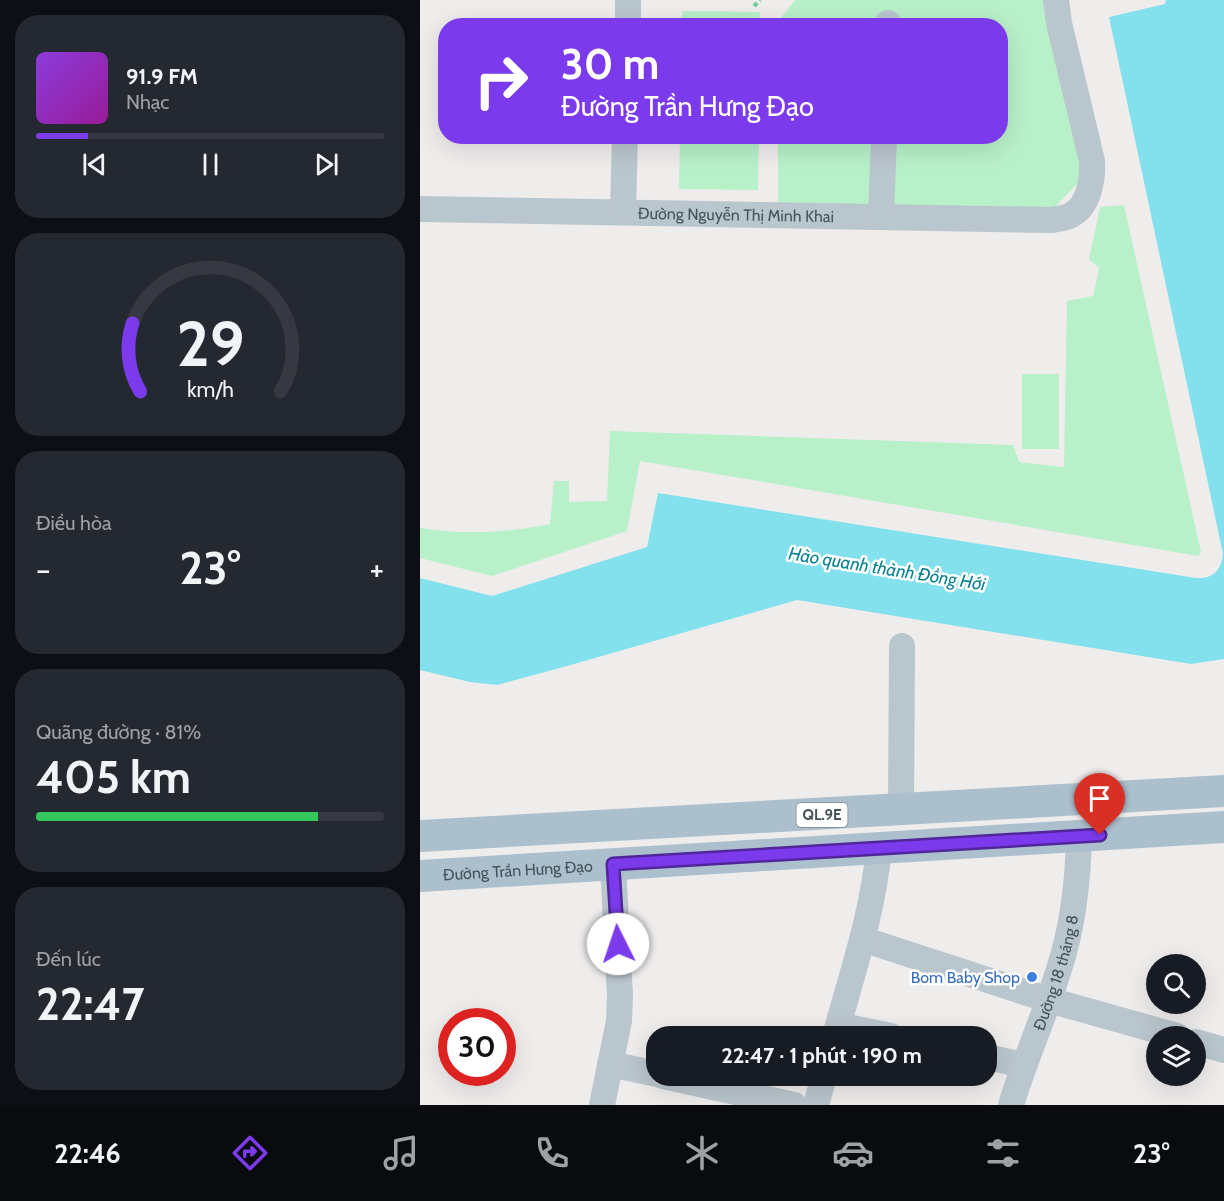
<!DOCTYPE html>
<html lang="vi">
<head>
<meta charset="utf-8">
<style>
  body { margin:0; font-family:Cabin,sans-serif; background:#242831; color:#f1f3f6; height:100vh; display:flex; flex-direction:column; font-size:22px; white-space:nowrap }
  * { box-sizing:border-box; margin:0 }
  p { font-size:20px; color:#9ea1a6 }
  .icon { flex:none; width:33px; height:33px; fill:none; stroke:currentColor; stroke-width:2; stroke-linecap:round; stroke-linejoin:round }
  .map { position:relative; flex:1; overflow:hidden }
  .sheet { display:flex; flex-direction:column; gap:15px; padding:15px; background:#0d0f14; width:420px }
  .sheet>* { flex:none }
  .guide { position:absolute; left:18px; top:18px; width:570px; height:126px; border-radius:24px; box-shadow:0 6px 24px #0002; background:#7c3aed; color:#fff; overflow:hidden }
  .buttons { position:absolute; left:726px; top:954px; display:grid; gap:12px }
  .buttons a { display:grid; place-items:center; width:60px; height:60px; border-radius:50%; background:#171b24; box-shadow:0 6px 24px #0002; font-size:30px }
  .speed { position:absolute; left:18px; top:1008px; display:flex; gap:12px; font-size:30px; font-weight:700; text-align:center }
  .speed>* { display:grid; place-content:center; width:78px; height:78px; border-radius:50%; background:#171b24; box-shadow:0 6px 24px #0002; line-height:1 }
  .speed .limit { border:9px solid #d22; background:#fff; color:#111 }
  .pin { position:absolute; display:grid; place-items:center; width:51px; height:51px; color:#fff; margin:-62px -26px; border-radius:50% 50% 50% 0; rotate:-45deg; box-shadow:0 0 6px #0007 }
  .pin .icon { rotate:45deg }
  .me { position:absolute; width:66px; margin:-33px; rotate:356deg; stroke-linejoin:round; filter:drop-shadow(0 0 4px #0008) }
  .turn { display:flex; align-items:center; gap:21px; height:126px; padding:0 24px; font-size:27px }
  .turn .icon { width:78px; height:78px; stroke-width:2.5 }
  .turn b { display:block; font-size:42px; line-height:51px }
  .big { font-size:45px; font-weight:700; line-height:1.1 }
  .sheet .widget { flex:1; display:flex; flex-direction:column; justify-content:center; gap:9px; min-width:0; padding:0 21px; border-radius:24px; background:#242831 }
  .sheet .dial { align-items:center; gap:0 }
  .dial svg { height:156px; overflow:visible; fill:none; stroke:#363941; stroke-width:7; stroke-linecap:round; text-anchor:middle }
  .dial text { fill:#f1f3f6; stroke:none }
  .song { display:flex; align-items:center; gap:18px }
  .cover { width:72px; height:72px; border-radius:9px; background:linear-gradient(135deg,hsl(270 70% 55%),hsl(300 70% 35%)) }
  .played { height:6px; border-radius:3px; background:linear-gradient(90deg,#7c3aed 15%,#363941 15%) }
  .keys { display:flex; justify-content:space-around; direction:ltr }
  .heat { display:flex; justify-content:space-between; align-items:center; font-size:33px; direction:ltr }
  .charge { height:9px; border-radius:4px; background:linear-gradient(90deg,#34c759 81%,#363941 0) }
  .trip { position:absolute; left:226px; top:1026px; width:351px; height:60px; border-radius:24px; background:#171b24; box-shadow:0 6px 24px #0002; font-weight:700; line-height:60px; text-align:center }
  .menu { display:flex; height:96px; justify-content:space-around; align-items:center; background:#090b0e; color:#9ea1a6 }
  .menu .icon { width:42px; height:42px }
  .menu .current { color:#7c3aed }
  .menu b { font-size:27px; color:#f1f3f6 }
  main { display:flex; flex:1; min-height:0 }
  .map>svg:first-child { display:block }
</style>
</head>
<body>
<main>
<section class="sheet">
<div class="widget">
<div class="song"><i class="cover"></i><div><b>91.9 FM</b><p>Nhạc</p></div></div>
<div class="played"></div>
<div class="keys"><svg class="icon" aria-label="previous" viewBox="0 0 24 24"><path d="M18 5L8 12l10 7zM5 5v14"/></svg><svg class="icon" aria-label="pause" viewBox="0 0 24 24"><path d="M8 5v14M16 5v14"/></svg><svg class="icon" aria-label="next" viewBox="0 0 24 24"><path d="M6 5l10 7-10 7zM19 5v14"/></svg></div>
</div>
<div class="widget dial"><svg viewBox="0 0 100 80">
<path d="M14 69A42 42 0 1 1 86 69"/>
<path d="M14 69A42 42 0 0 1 10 34" stroke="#7c3aed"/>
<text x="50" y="56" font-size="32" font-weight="700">29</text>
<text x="50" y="72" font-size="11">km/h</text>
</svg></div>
<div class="widget"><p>Điều hòa</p>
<div class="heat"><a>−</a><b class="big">23°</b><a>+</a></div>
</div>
<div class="widget"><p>Quãng đường · 81%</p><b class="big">405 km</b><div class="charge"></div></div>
<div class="widget"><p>Đến lúc</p><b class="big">22:47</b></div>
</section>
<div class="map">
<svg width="804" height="1105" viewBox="0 0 804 1105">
  <rect width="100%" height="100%" fill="#efecec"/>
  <path fill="#b8f0c9" d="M375,0H626L667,164L659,182L633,209L358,203V137L580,136V26L359,25V20Z
    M262,11L340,12V25H261Z
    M260,137H339L338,190L259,189Z
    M704,205L781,552L778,556L220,461L207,531L72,576L0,558V528C43,535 88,533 130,524L134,481H149V502L187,501L190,431L593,445L599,462L644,467L647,301L673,296L679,268L669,259L680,207Z
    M602,374H639V449H602Z"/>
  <path fill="#83e1ee" d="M746,0H804V659L771,664L377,600L147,666L77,685L50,682L0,670V578L72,596L227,547L238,493L776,578C794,579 801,570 803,554L689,17L745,4Z"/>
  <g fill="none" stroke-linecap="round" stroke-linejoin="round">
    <path stroke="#6fce97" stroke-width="4" stroke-dasharray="4.5 3" stroke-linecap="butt" d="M334,6L340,0"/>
    <g stroke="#bac6cd" stroke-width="26">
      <path d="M208,26V0"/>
      <path d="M468,26V23"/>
      <path id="s1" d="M0,209L632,220C638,219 646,218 651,215C669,206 673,179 672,161L639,23L636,0"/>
      <path d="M203,211L205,136"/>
      <path d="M461,217L464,136"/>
      <path d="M481,810L482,646"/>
      <path d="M442,939L629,1000L757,1036"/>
      <path d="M418,1025L471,1036"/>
      <path d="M415,1036C432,974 453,913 459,848"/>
      <path d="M776,1042L804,1050"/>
      <path d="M567,1057L604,1065"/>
      <path d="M190,1064L237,1074"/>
      <path d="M243,1076L374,1105"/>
      <path d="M182,1105L199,1021L200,996L193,865"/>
      <path d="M396,1105L404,1076"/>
      <path id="s2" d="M591,1105C605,1059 625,1015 639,969C653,927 658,881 659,837"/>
    </g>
    <g stroke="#abbfcd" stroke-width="32">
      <path d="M0,836L804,791"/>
      <path id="s3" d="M0,876L804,827"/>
    </g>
  </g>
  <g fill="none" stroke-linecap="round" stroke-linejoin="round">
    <g stroke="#51269a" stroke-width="15">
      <path id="route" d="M198,944L193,864L680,835"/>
    </g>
    <use href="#route" stroke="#7c3aed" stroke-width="10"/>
  </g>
  <circle fill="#3f7fe0" stroke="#fff" stroke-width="2" cx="612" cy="977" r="6"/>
  <g text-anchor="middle" stroke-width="5" stroke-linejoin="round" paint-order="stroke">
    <rect fill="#fff" stroke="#7c868c" stroke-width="1.5" x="376.5" y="803" width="51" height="24" rx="4.5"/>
    <g font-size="15" font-weight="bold" fill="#44525a">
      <text x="402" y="820">QL.9E</text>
    </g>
    <g font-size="16" fill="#44525a" stroke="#fff">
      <text dy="6" stroke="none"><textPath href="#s1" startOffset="316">Đường Nguyễn Thị Minh Khai</textPath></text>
      <text dy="6" stroke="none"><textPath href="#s3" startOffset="98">Đường Trần Hưng Đạo</textPath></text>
      <text dy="6" stroke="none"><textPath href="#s2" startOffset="140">Đường 18 tháng 8</textPath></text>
    </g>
    <g font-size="16" fill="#366cbe" stroke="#fff" text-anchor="end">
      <text x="600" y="983">Bom Baby Shop</text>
    </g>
    <g font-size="18" font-style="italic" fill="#088293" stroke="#fff">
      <text transform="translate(467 569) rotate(9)" y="6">Hào quanh thành Đồng Hới</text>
    </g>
  </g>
</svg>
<div class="buttons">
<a><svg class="icon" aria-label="search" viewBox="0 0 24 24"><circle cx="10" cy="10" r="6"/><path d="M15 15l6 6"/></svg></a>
<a><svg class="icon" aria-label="layers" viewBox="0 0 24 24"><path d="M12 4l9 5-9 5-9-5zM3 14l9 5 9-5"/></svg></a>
</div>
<div class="speed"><div class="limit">30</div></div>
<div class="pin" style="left:680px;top:835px;background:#d93025"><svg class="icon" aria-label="arrive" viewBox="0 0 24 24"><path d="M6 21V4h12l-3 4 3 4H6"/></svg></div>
<svg class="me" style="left:198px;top:944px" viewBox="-20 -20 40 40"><circle r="19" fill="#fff"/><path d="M0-13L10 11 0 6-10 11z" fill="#7c3aed"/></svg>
<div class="trip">22:47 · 1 phút · 190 m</div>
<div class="guide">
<div class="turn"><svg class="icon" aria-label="right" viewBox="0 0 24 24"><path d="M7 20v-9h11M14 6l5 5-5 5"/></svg><div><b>30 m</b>Đường Trần Hưng Đạo</div></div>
</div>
</div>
</main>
<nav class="menu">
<b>22:46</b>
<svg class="icon current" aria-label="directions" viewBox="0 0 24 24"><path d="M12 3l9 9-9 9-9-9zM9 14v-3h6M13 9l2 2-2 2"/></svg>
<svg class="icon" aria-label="music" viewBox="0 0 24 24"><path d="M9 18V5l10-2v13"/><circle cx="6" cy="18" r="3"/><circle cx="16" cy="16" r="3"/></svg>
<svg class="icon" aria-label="phone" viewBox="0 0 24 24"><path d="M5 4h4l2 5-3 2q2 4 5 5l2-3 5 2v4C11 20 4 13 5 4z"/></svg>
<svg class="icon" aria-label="climate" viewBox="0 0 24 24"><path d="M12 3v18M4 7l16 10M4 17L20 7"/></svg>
<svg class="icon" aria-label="car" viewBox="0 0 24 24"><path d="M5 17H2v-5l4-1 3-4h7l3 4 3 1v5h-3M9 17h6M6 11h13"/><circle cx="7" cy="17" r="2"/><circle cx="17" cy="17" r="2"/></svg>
<svg class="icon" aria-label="filters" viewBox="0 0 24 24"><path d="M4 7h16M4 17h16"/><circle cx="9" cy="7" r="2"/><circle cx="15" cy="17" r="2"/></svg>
<b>23°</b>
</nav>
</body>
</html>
